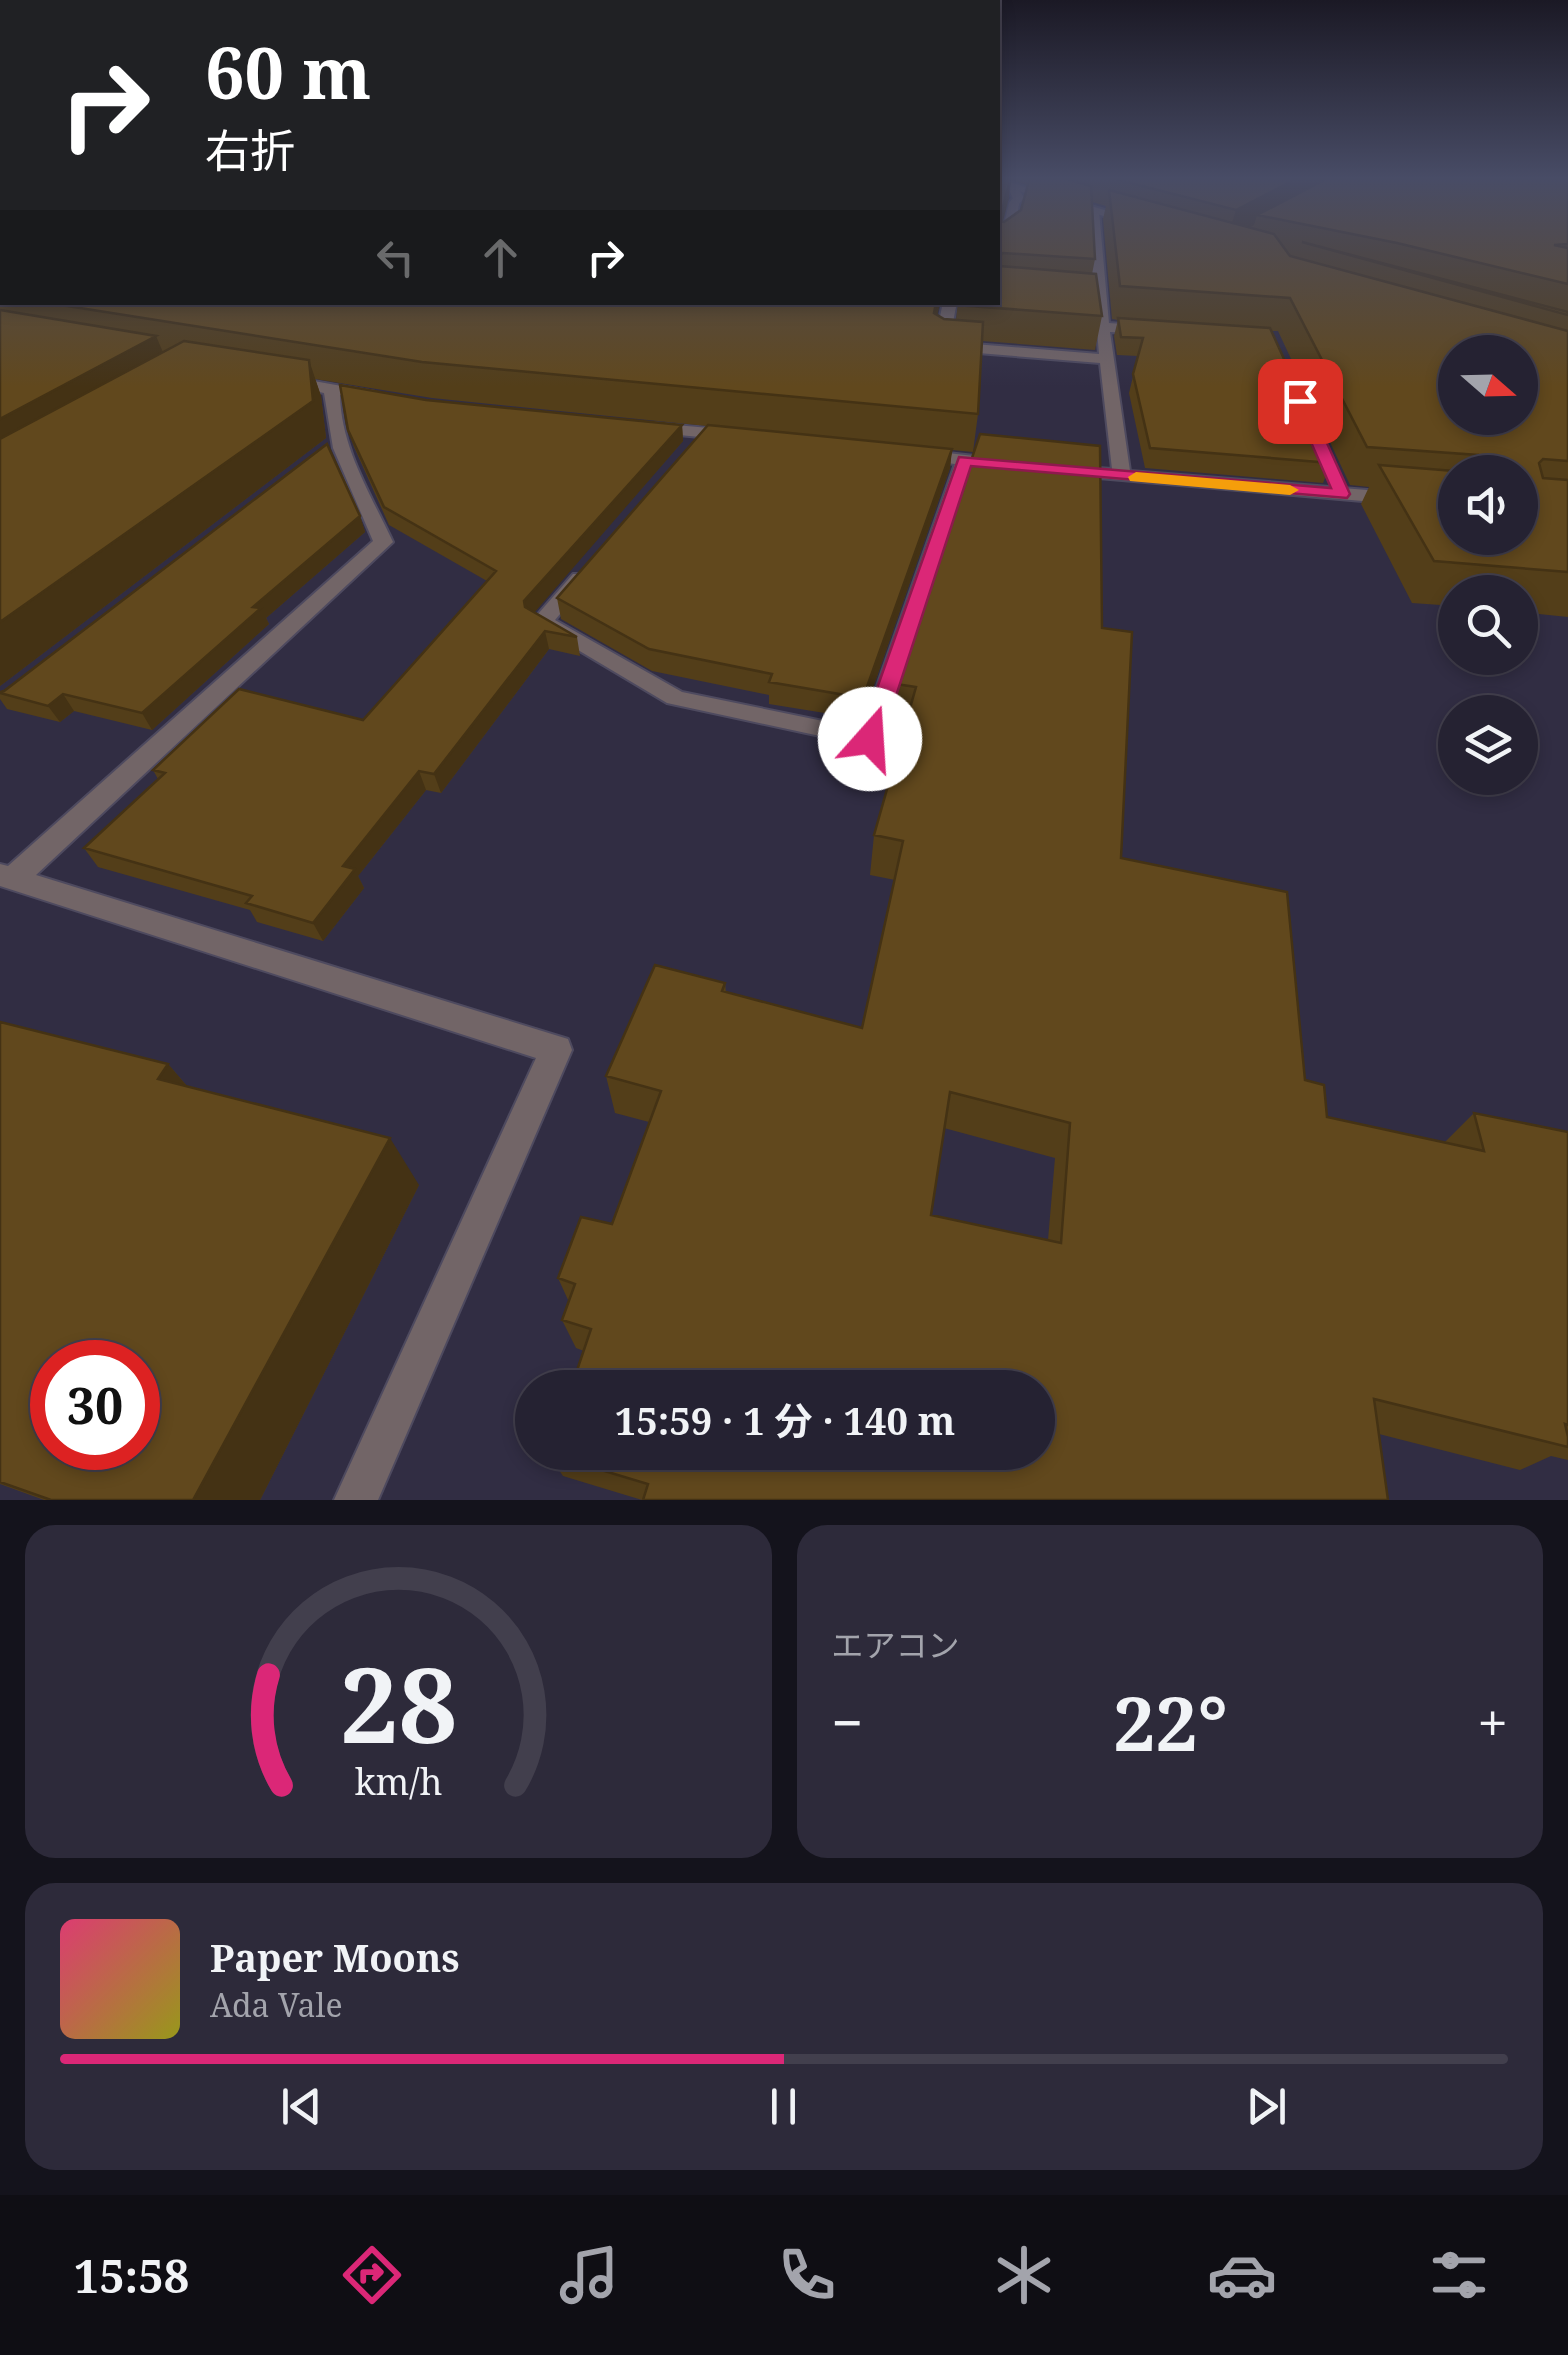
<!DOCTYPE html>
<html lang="ja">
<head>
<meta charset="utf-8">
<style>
  body { margin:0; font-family:"Noto Serif","Noto Sans JP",serif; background:#2d2a3a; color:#f1f3f6; height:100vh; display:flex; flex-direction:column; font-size:38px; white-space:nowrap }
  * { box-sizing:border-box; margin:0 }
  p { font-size:32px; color:#a3a4ac }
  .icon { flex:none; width:55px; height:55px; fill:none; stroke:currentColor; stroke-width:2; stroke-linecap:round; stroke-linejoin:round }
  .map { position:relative; height:1500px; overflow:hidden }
  .details { display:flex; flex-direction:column; gap:25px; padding:25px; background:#14131c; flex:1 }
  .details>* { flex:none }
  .guide { position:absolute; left:0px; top:0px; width:1000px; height:305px; box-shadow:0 5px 15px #0003,0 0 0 2px #423f4d; background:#202124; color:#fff; overflow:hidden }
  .needle { width:65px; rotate:110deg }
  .buttons { position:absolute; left:1438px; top:335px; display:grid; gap:20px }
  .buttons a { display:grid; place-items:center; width:100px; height:100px; border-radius:50%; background:#252232; box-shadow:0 5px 15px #0003,0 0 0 2px #423f4d; font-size:50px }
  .speed { position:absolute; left:30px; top:1340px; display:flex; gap:20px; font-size:50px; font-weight:700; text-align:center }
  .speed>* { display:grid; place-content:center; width:130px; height:130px; border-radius:50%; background:#252232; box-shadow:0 5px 15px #0003,0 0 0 2px #423f4d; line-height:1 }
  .speed .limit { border:15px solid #d22; background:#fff; color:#111 }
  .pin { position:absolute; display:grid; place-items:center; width:85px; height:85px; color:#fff; margin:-42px; border-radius:20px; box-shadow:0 5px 15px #0006 }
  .me { position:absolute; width:110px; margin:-55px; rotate:19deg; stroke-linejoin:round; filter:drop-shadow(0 0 8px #0008) }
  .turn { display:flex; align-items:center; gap:35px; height:210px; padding:0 40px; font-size:45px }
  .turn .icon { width:130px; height:130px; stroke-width:2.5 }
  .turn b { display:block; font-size:70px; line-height:85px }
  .lanes { display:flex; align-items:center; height:95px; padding:0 40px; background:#0003; justify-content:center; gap:50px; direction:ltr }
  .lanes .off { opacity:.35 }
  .big { font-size:75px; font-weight:700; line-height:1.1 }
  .details .tile { flex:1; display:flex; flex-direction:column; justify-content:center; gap:15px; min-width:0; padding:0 35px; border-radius:30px; background:#2d2a3a }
  .details .dial { align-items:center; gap:0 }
  .dial svg { height:260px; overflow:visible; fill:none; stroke:#423f4d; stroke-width:7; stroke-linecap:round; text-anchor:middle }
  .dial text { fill:#f1f3f6; stroke:none }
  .song { display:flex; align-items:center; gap:30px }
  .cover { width:120px; height:120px; border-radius:15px; background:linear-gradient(135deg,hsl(340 70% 55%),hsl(60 70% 35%)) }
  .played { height:10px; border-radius:5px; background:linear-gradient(90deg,#db2777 50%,#423f4d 50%) }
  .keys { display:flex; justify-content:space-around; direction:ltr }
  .heat { display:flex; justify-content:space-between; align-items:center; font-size:55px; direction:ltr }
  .details .tiles { flex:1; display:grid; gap:25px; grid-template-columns:1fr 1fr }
  .tile:last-child { grid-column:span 2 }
  .trip { position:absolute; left:515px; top:1370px; width:540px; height:100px; border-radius:50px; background:#252232; box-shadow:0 5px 15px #0003,0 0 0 2px #423f4d; font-weight:700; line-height:100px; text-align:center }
  .menu { display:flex; height:160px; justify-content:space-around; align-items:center; background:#0f0e14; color:#a3a4ac }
  .menu .icon { width:70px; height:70px }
  .menu .selected { color:#db2777 }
  .menu b { font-size:45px; color:#f1f3f6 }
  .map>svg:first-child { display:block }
</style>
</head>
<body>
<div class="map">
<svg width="1568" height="1500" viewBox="0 0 1568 1500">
  <rect width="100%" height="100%" fill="#312d43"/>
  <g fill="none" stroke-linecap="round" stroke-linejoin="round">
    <g stroke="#4e4a5f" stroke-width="4">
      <path id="minor" d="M998,184L1017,185L1024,198L1019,204L1013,239L998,249L1009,203L1013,198L1009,190H998Z
        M1093,208L1099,211L1109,323L1149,326L1156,330L1149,334L1110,332L1130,471L1455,497V509L1064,475L1061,471L1070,466L1112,469L1100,363L941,350L934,346L943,302H957L949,342L1099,354L1087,211Z
        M286,376L375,392L383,397L375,402L340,395C341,448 371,495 393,542L36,875L568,1039L572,1050L378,1500H334L536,1058L0,886V864L8,866L373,541L333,448L324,393L281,384V378Z
        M653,423L732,430L740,435L732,440L647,432V424Z
        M921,450L1001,459L1010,464L1001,469L972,466L880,745L871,747L667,703L531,622L573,574H587L590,578L587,582L555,620L682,692L862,729L955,464L915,459L912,455Z"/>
    </g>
    <g stroke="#4e4a5f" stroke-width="4">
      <path id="tertiary" d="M998,179L1139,220L1141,222L1131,224L998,185Z"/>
    </g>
    <use href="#minor" fill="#726567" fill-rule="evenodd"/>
    <use href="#tertiary" fill="#726567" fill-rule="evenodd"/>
  </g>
  <path fill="#533e19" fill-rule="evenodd" d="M0,177H2V302H940L937,315L944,319L956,320L958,302L998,177H1568V617L1520,612V592H1455V606L1412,603L1361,504L1369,487L1350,485L1278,331H1272L1331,463L1323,483L1145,468L1129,393L1138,356L1117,355L1114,336L1118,320L1112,319L1103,219L1106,206L1092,202L1095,259L1092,274L1102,316L1095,350L982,341L978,414L973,452L952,450L950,468L862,719L769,704V695L652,671L561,619L557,598L707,426L432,398L315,379L321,396L326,438L0,686ZM1011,180L1028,185L1021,210L1004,222H1002Z
    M426,400L682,425L683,441L534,612L577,637L580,656L549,649L441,793L426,790L358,876L364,888L323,941L257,922L250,910L98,867L84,848L158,779L153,770L363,720L487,581L389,525L354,447L348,430Z
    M360,516L365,532L266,618L269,624L152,730L74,711L60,722L7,709L0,699V692L4,691Z
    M1102,628L1121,858L1305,1080L1327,1117L1444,1143L1474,1113L1568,1132V1460L1551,1456L1520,1470L1379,1434L1388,1500H642L563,1476L548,1454L584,1351L576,1348L562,1320L569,1302L558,1278L612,1224L649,1122L615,1113L606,1076L725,983L726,992L862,1028L895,880L870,875L874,835L904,726L892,724L896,684ZM944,1128L1055,1158L1048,1240L931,1215Z
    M0,1022L168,1064L187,1086L419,1185L260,1500H44L0,1484Z"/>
  <path fill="#443214" d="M1011,177L1009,198L998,241L999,221Z
    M1300,177H1343L1257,215L1254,225L1227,239L1236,210Z
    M936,302H940L931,348L934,313Z
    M156,336L171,371L0,470V419Z
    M309,360L321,396L326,438L0,686V622Z
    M682,425L683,441L528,620L524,601Z
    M952,449L950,468L862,719L863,698Z
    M360,516L365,532L266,618L269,624L152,730L142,713L253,607Z
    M545,631L549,649L441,793L434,774Z
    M63,694L74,711L60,722L48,706Z
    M419,771L426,790L358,876L364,888L323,941L313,923L343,866Z
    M168,1064L211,1114L158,1079Z
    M390,1138L419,1185L260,1500H193Z"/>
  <path fill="#61481d" stroke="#443214" stroke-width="2.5" fill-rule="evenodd" d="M0,177H2V296H0Z
    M998,177H1011L999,221L1004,222L1021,210L1030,177H1059L1091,186L1095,259L1003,253L999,256L1000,266L1096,274L1102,316L957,305L958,302H998Z
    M1107,177H1300L1236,210Z
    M1330,177H1568V244L1554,245L1568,248V284L1397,243L1257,215Z
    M1109,190L1274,234L1290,256L1568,331V461L1543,459L1539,463L1543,478L1568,480V572L1434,561L1379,465L1467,472H1455V538H1520V472H1476L1480,470L1478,455L1367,447L1290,298L1120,286ZM1455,352H1520V418H1455Z
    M1302,242L1568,312V315Z
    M42,302H936L934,313L944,319L983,322L978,414L422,362Z
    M0,310L156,336L0,419Z
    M1118,318L1270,328L1331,463L1150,448L1133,374L1143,338L1121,337Z
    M184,341L309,360L313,401L0,622V439Z
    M340,385L426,400L682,425L524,601L525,607L577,637L545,631L434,774L419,771L343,866L355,869L313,923L246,903L252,896L84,848L165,773L153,770L239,689L363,720L496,571L384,507L348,430Z
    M708,425L952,449L863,698L769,682L772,674L649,649L557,598Z
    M980,434L1100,446L1102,628L1132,632L1121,858L1287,892L1305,1080L1324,1085L1327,1117L1484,1151L1474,1113L1568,1132V1425L1565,1424L1568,1437V1447L1374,1399L1388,1500H643L648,1484L548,1454V1452H1038V1388H571L591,1329L562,1320L575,1284L558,1278L581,1217L612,1224L661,1091L606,1076L655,965L725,983L722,991L862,1028L903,841L874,835L916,687L896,684ZM950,1092L1070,1123L1061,1243L931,1215Z
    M327,444L360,516L253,607L261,608L142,713L63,694L48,706L0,693V692L4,691Z
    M0,1022L168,1064L158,1079L390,1138L193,1500H51L0,1482ZM52,1362H138V1448H52Z"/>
  <linearGradient id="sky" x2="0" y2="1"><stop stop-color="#1b1925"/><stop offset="0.46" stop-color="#484c66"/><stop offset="1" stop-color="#484c66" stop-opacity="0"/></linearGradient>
  <rect width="1568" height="387" fill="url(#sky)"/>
  <path fill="#db2777" stroke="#8e194d" stroke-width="2.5" d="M1295,398L1308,401L1350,494L1347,498L971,466L882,739L870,746L863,744L859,739L959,457L1331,488L1293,401Z"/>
  <path fill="#f59e0b" d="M1136,472L1290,485L1299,490L1290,495L1130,481L1128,477Z"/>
</svg>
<div class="buttons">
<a><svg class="needle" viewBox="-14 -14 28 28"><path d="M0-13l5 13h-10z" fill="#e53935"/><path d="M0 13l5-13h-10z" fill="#a3a4ac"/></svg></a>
<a><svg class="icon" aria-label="sound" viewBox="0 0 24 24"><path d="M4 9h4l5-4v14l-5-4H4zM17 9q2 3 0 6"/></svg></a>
<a><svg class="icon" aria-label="search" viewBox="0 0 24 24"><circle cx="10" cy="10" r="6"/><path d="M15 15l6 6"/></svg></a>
<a><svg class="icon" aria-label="layers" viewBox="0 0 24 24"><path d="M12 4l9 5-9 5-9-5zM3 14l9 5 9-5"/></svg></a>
</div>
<div class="speed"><div class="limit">30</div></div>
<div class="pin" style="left:1300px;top:401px;background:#d93025"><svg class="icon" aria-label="arrive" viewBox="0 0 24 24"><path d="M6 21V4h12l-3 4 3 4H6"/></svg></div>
<svg class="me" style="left:870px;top:739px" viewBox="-20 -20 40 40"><circle r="19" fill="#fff"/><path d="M0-13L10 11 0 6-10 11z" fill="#db2777"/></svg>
<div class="trip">15:59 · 1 分 · 140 m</div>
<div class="guide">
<div class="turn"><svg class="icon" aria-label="right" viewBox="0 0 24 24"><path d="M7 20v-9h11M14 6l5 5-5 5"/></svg><div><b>60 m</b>右折</div></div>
<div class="lanes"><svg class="icon off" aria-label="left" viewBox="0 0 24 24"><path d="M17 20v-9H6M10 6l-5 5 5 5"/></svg><svg class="icon off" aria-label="ahead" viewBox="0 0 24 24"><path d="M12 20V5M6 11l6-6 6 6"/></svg><svg class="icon" aria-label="right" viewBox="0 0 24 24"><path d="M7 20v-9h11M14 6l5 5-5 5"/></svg></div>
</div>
</div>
<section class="details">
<div class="tiles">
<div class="tile dial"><svg viewBox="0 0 100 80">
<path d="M14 69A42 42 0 1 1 86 69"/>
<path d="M14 69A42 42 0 0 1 10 35" stroke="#db2777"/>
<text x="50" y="56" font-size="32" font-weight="700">28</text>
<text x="50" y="72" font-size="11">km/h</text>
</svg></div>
<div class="tile"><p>エアコン</p>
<div class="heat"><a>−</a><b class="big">22°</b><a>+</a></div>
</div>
<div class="tile">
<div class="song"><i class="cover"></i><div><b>Paper Moons</b><p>Ada Vale</p></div></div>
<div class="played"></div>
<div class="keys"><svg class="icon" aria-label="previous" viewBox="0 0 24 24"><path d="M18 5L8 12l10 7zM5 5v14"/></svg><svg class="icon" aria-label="pause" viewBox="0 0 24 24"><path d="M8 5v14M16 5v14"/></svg><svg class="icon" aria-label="next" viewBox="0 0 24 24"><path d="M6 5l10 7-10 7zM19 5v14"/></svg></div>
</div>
</div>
</section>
<nav class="menu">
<b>15:58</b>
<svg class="icon selected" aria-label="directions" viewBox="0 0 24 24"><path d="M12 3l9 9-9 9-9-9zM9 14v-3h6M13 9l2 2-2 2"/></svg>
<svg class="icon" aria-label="music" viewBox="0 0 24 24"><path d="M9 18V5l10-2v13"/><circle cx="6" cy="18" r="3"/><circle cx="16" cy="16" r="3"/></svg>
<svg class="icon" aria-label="phone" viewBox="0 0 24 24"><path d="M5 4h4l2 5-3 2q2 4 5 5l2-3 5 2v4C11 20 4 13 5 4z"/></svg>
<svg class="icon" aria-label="climate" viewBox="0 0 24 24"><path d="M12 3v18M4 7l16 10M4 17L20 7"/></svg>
<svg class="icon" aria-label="car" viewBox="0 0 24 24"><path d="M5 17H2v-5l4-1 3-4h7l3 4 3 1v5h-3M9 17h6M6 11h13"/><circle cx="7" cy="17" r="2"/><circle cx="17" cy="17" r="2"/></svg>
<svg class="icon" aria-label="filters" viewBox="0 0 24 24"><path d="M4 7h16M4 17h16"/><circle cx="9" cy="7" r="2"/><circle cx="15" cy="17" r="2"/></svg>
</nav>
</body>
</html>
